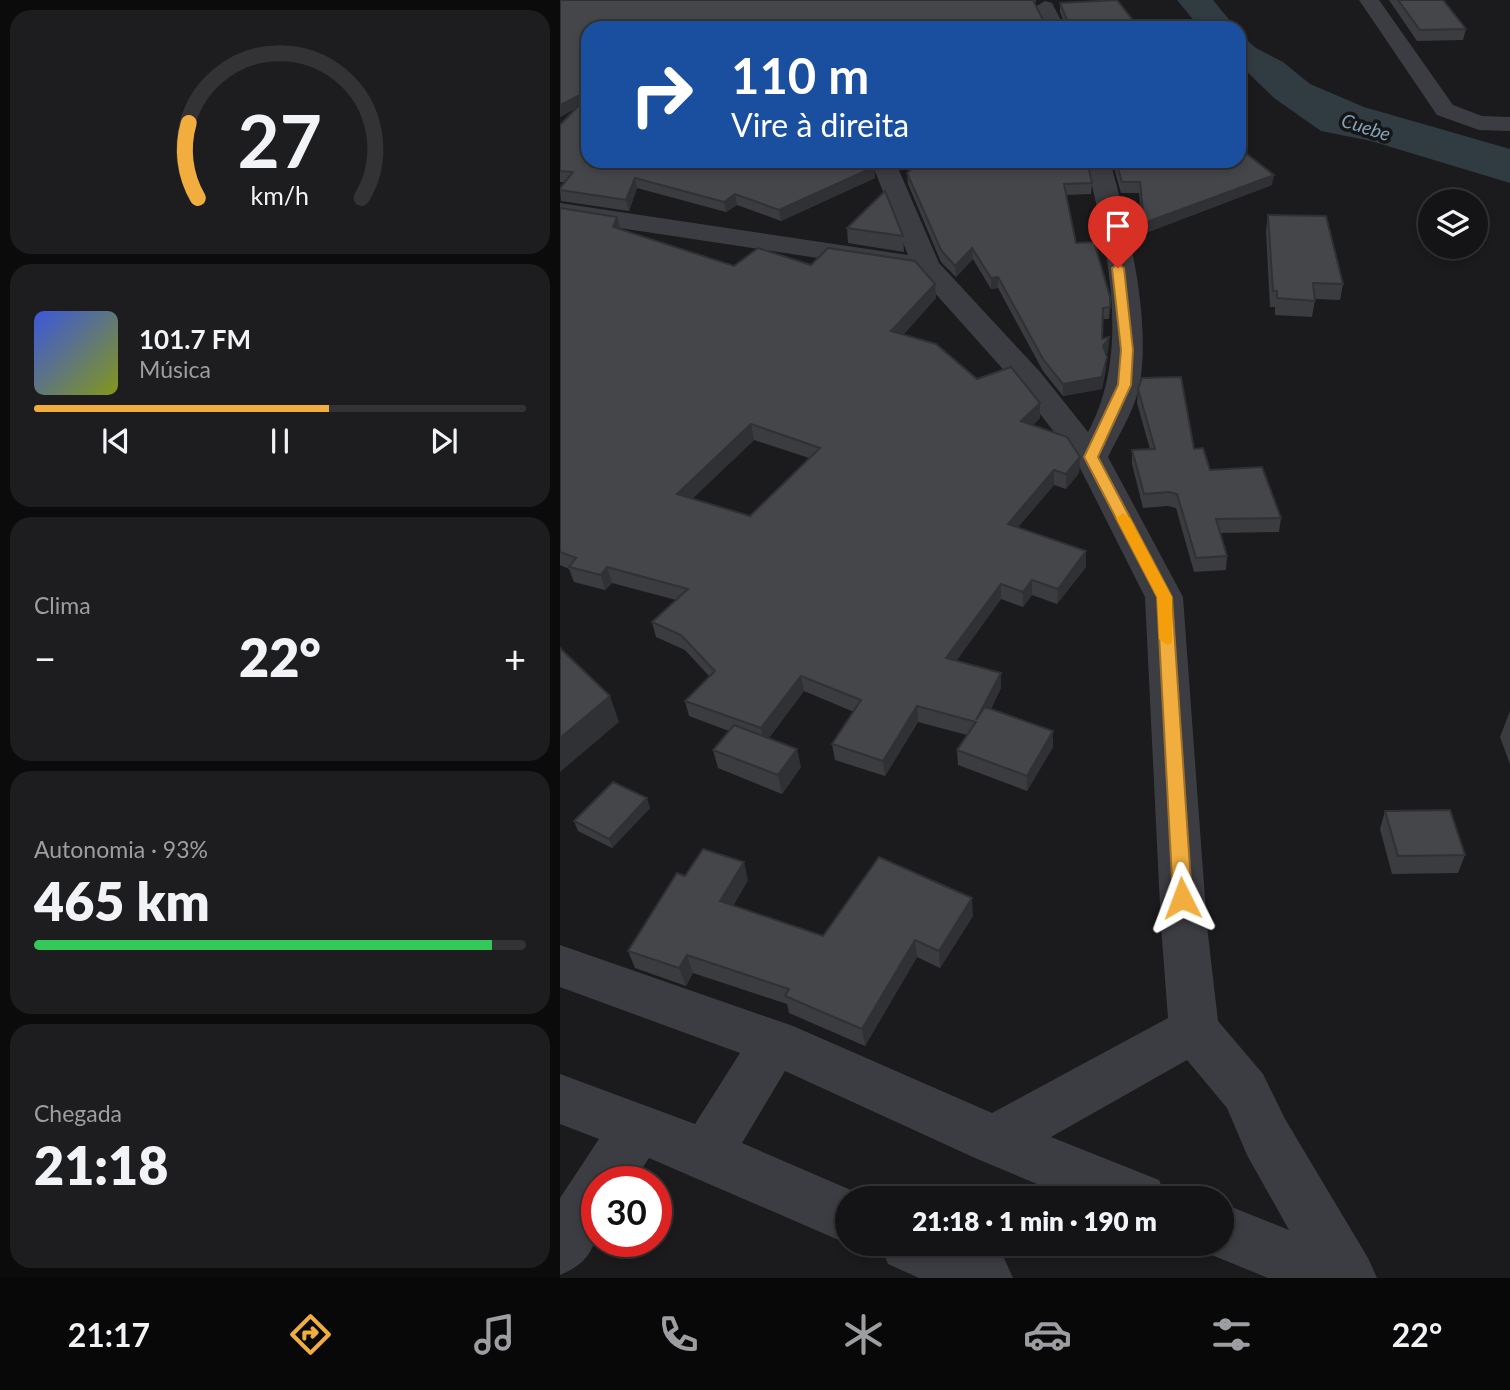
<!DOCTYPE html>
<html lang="pt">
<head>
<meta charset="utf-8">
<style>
  body { margin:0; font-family:Lato,sans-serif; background:#1d1d1f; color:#f1f3f6; height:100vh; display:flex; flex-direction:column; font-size:26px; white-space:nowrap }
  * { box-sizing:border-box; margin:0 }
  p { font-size:23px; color:#9d9ea1 }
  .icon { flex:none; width:38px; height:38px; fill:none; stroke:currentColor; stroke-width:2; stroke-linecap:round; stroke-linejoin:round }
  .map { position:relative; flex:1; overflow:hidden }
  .panel { display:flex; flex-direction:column; gap:10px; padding:10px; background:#0b0b0c; width:560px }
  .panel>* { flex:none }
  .hud { position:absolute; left:21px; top:21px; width:665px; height:147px; border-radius:21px; box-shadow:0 4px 10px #0003,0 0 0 2px #333335; background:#1a4fa0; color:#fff; overflow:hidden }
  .buttons { position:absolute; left:858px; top:189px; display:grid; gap:14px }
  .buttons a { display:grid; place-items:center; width:70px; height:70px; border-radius:50%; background:#141416; box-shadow:0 4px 10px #0003,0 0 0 2px #333335; font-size:35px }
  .speed { position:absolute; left:21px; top:1166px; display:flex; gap:14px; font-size:35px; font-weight:700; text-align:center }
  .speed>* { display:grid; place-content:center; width:91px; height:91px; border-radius:50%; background:#141416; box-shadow:0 4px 10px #0003,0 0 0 2px #333335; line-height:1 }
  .speed .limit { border:10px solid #d22; background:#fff; color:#111 }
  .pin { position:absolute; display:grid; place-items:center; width:60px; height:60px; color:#fff; margin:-72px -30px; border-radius:50% 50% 50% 0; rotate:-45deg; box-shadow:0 0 7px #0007 }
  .pin .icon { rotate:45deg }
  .me { position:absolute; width:77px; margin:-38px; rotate:357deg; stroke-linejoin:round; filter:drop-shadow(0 0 5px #0008) }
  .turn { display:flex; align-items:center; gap:24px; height:147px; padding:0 35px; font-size:32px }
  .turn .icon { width:91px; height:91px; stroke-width:2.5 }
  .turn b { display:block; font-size:49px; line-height:60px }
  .big { font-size:52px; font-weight:800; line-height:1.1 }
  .panel .widget { flex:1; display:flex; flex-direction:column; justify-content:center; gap:10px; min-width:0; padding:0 24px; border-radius:21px; background:#1d1d1f }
  .panel .dial { align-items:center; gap:0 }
  .dial svg { height:182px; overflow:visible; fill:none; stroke:#333335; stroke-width:7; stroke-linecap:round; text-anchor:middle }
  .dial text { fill:#f1f3f6; stroke:none }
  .song { display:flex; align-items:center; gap:21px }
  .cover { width:84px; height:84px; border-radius:10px; background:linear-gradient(135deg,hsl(230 70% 55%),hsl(70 70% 35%)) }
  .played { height:7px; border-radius:4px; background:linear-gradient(90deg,#f1ae3f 60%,#333335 60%) }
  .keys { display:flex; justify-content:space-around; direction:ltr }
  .heat { display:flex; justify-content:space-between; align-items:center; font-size:38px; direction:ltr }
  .charge { height:10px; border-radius:5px; background:linear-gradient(90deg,#34c759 93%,#333335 0) }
  .trip { position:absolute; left:275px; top:1186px; width:399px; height:70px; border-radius:35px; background:#141416; box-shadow:0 4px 10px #0003,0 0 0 2px #333335; font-weight:800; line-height:70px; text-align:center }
  .dock { display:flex; height:112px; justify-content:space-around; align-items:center; background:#080809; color:#9d9ea1 }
  .dock .icon { width:49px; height:49px }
  .dock .selected { color:#f1ae3f }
  .dock b { font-size:32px; color:#f1f3f6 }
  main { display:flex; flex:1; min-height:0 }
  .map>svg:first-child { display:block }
</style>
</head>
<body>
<main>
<section class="panel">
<div class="widget dial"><svg viewBox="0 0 100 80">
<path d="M14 69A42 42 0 1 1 86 69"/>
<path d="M14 69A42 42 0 0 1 10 36" stroke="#f1ae3f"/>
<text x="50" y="56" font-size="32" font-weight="700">27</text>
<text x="50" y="72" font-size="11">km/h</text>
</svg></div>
<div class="widget">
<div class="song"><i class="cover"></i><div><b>101.7 FM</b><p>Música</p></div></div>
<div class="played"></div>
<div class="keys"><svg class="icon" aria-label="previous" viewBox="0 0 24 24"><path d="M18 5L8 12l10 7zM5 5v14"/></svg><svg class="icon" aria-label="pause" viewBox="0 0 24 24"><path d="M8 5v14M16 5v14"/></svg><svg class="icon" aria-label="next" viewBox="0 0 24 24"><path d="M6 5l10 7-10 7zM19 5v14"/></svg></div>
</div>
<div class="widget"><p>Clima</p>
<div class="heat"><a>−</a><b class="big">22°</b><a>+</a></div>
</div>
<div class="widget"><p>Autonomia · 93%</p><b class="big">465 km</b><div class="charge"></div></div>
<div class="widget"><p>Chegada</p><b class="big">21:18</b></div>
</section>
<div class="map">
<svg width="950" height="1278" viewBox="0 0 950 1278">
  <rect width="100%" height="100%" fill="#1b1b1d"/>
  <path fill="#303b42" d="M617,0H653L676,28H640Z
    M679,33L696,48L723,62L750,84L804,107L950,149V183L811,141L761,131L714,98L679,64Z"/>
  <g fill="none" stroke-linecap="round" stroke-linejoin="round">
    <path fill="#3c3d42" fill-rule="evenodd" d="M799,0H819L893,105L922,116L950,117V131L919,130L877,115Z
      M485,1L492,3L505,28H485L475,7Z
      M311,161H335L379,263L481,373L528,432C572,351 547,246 526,161H550C568,226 591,316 580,383C575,410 559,434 548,457L623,597L647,926L658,1021L703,1074L725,1119L808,1258L817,1278H708L642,1251L640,1244H662V1203L729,1230L687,1155L667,1108L627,1060L491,1137L599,1180L607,1199H513L415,1158L225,1071L182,1143L307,1197L287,1199L288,1244L89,1158L74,1181H37C37,1224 46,1256 0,1275V1198L39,1139L0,1124V1074L135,1124L180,1053L0,987V945L233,1026L432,1113L608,1018L601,926L585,597L516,460L459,387L357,273L0,219V203L348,255Z
      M320,1244H413L444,1258L453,1278H359L328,1264Z"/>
  </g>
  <path fill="#3b3c40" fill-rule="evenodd" d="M0,0H476L475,3L483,20H503L500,12V3L579,28H28V161L314,167L315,178L221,221L177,205L166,212L77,188L69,211L1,201L0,188L5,182H0V125L16,108L0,117Z
    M829,0H883L906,29L903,40L857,41Z
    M552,161H679L712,185L583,234L579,193H561Z
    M347,173L532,183L531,194L506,195L516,243L550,307L549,319H542V339L549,337L548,352L546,354V368L542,389L503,396L483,371L438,288L431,289L413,259L396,277L381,262L348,184Z
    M0,208L57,217L60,229L174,266L251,265L375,284L376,298L343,335L417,379L480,403V418L473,425L520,457L519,473L506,489L494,485L458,527L526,567L497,604L472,595L463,607L441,599L396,661L441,688L431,709L493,731V747L467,791L398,765L397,750L407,735L358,722L325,776L275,760L272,744L294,712L244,691L209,738L241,767L222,794L158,768L153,750L169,731L129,716L125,701L149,676L125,650L96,637L92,622L116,600L52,583L45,590L14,582L9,569L0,565ZM194,440L249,458L190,516L132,499Z
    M708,215L783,284L780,300L755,299L752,317L715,315V307H710L706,231Z
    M287,228L343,236L344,252L288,243Z
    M578,389L634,449L650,470L721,518L719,532L660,533L667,556L666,570L634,572L616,508L608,506L583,508L572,464V450L590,449L577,403Z
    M950,711V764L940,737Z
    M90,808L52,848L18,831L14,821Z
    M825,811L905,855L898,873L832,874L820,829Z
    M125,876L188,880L173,906L263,936L413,916L380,968L357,957L305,1046L229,1013L227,1004L133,973L126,986L75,968L68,951Z"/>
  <path fill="#303134" d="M28,91V102L0,117V105Z
    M340,161H354L340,167Z
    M314,167L315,178L221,221L219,210Z
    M714,175L712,185L583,234L584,223Z
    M75,178L77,188L69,211L66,200Z
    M175,194L177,205L166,212L164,202Z
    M57,217L61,231L53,227Z
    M412,248L413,259L396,277L395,266Z
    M438,277V288L431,289V278Z
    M375,284L376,298L333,346L331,331Z
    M548,340V352L542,357L543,346Z
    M547,357L546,368L542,389L503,396V384Z
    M480,403V418L461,436V421Z
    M191,424L194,440L121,509L117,494Z
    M520,457L519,473L506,489V474Z
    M494,470V485L448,539V524Z
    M526,551V567L497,604L498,589Z
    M47,567L52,583L45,590L41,575Z
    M472,580V595L463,607V592Z
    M441,584V599L387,674L386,658Z
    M441,673V688L417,736L416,720Z
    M241,676L244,691L204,744L201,728Z
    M50,696L59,722L0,772V738Z
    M357,706L358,722L325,776L323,761Z
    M493,731V747L467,791V776Z
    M237,749L241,767L222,794L218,775Z
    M87,798L90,808L52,848L49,839Z
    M184,862L188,880L165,919L160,901Z
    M412,898L413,916L380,968L379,951Z
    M355,940L357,957L305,1046L302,1029Z
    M127,955L133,973L126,986L119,968Z"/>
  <path fill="#45464a" stroke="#303134" stroke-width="2" fill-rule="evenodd" d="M0,0H473L483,20H507L500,3L557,0L579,28H28V91L0,105Z
    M838,0H883L906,29L860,30Z
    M28,96V161H311L314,167L219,210L175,194L164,202L75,178L66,200L0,190V188L13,172L0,171V125Z
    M679,148L714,175L584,223L580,182H562L556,161H679Z
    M360,161H527L532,183L504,184L516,243L534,242L550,297V307L543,308L542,339L549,337L548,340L543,346L547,357L542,377L503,384L483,359L438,277L431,278L412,248L395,266L381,250L347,173Z
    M325,191L343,236L287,228Z
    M0,208L57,217L53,227L174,266L198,248L251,265L268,248L355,261L375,284L331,331L376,344L417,379L451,367L480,403L461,421L507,437L520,457L506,474L494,470L448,524L526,551L498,589L472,580L463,592L441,584L386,658L441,673L416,720L425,707L493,731L467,776L397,750L416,722L357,706L323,761L272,744L301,700L241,676L201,728L125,701L155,671L121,635L92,622L128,589L47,567L41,575L9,567L16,558L0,552ZM191,424L260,448L190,516L117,494Z
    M708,215L766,216L783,284L753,283L755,301L717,298V291H713Z
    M621,377L634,449L643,448L650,470L702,467L721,518L656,519L667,556L636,558L617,494L609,492L584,494L572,450L595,449L578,389L582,378Z
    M0,648L50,696L0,738Z
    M174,725L237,749L218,775L153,750Z
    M53,782L87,798L49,839L14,821Z
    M890,810L905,855L838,856L825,811Z
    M143,849L184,862L160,901L263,936L319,857L412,898L379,951L355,940L302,1029L225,996L229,989L127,955L119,968L68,951L117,873L125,876Z"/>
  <path fill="#f1ae3f" stroke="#9d7129" stroke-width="2" d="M558,264L564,268L573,350L571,385L538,457L612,597L632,898L629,904H616L613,898L597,597L524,457L558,385L561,350L552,268Z"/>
  <path fill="#f59e0b" d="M563,513L570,518L612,597V643L607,645L599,639L597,597L556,518Z"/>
  <g text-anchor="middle" stroke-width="7" stroke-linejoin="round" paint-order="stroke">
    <g font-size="19" font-style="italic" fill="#86a2b6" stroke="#161618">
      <text transform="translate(806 127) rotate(18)" y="7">Cuebe</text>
    </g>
  </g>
</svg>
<div class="buttons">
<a><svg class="icon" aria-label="layers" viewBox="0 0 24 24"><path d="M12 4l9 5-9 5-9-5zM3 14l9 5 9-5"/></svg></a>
</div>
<div class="speed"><div class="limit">30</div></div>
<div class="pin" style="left:558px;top:268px;background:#d93025"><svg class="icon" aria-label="arrive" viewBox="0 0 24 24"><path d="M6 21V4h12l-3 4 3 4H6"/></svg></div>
<svg class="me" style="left:622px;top:898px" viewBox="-20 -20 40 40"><path d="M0-17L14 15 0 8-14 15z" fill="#f1ae3f" stroke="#fff" stroke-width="4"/></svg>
<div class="trip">21:18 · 1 min · 190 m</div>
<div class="hud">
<div class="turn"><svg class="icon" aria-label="right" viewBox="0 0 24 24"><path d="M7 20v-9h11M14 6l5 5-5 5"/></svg><div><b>110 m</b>Vire à direita</div></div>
</div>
</div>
</main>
<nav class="dock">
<b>21:17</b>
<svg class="icon selected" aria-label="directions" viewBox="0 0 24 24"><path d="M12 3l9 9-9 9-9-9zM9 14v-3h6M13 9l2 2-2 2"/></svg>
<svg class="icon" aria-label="music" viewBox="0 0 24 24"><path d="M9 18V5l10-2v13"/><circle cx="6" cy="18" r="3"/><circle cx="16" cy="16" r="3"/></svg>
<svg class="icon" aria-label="phone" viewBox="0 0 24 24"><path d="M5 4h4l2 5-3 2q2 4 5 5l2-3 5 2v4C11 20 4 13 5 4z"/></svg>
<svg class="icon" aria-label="climate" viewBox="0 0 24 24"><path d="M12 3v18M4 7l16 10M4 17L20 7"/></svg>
<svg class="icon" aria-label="car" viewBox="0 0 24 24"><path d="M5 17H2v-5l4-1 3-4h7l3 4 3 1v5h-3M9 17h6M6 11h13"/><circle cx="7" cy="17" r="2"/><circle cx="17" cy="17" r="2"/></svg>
<svg class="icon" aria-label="filters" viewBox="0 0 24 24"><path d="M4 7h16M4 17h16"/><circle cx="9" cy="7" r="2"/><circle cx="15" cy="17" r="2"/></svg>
<b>22°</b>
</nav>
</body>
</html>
